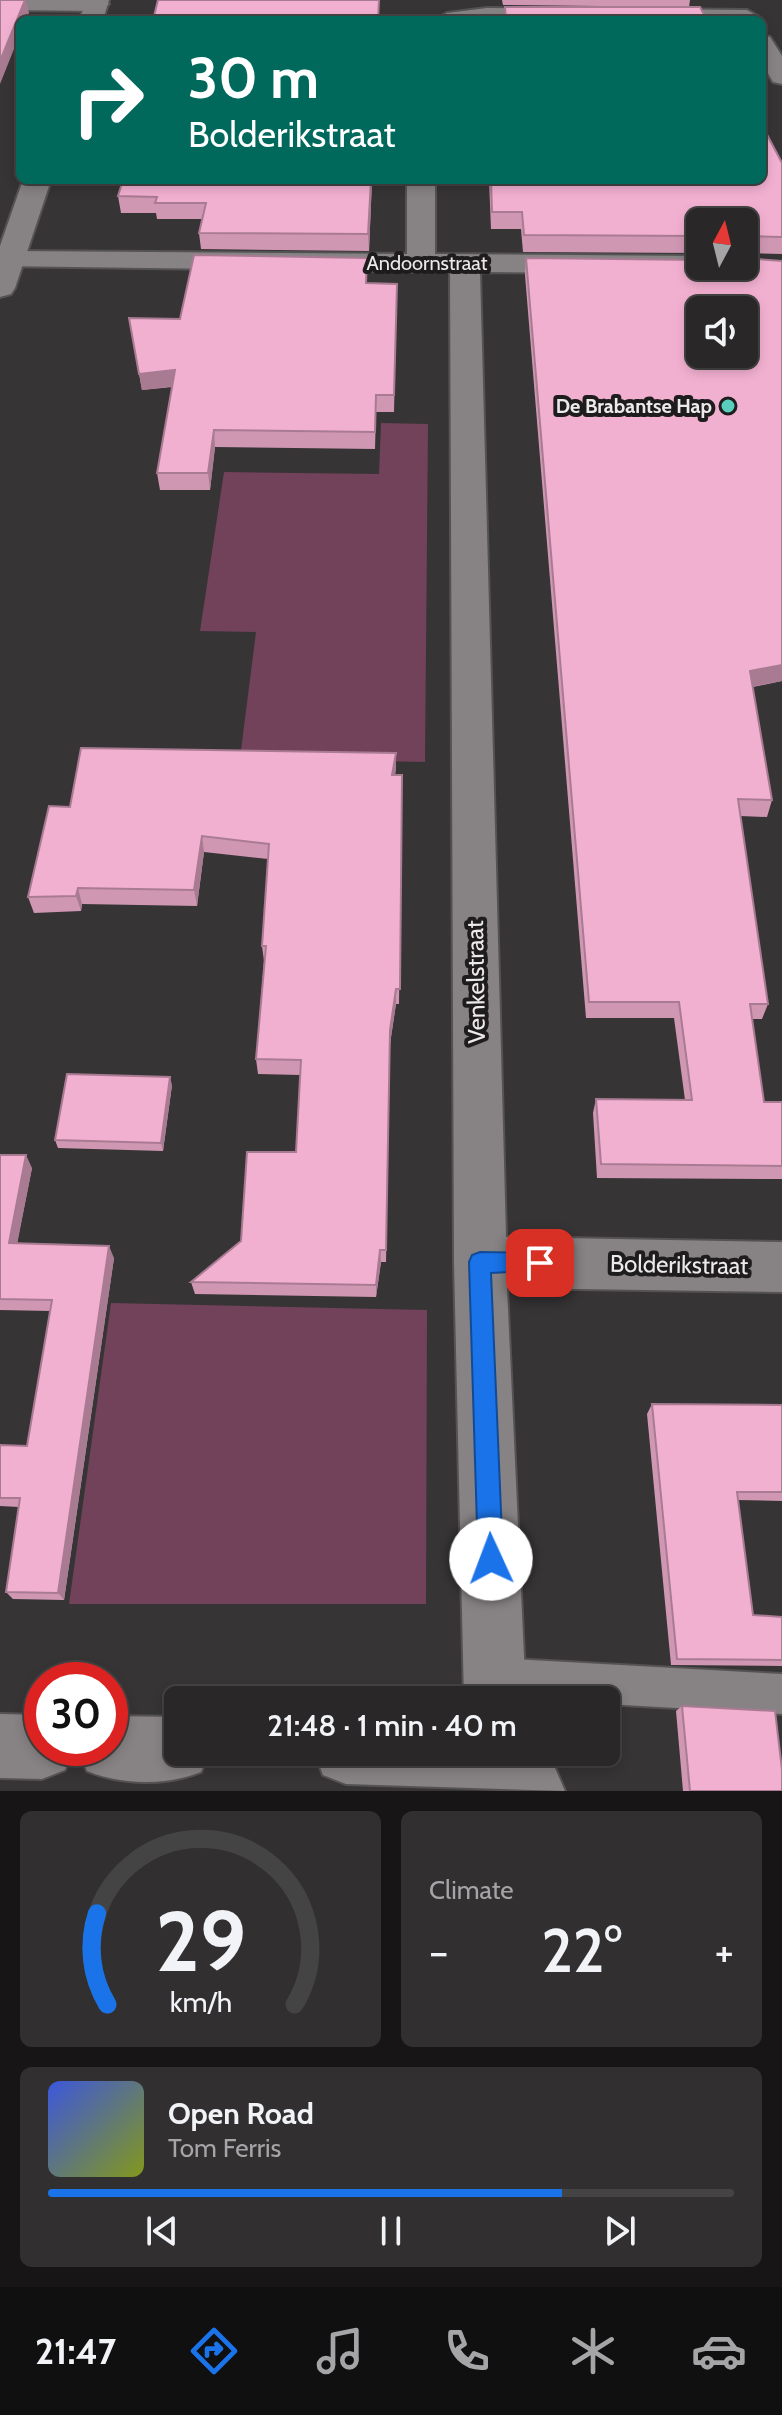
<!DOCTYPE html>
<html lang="en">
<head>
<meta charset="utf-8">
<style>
  body { margin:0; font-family:Cabin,sans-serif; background:#312f30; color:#f1f3f6; height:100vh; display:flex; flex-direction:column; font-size:30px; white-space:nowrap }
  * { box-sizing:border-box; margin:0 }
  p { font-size:26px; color:#a5a5a8 }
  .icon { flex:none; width:44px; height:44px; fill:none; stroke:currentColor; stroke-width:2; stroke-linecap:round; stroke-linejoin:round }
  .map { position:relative; height:1791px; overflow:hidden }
  .panel { display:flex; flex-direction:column; gap:20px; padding:20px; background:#171516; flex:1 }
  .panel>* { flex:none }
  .top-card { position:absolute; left:16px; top:16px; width:750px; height:168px; border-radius:12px; box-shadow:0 4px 12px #0003,0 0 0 2px #454445; background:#00695c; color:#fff; overflow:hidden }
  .needle { width:52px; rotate:7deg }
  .fabs { position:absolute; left:686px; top:208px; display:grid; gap:16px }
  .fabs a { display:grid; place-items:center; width:72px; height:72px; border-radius:12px; background:#292728; box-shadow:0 4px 12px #0003,0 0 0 2px #454445; font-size:40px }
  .speed { position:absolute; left:24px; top:1662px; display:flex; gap:16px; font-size:40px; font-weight:700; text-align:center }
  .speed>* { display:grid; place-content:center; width:104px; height:104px; border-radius:50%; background:#292728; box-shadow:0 4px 12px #0003,0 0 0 2px #454445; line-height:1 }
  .speed .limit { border:12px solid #d22; background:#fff; color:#111 }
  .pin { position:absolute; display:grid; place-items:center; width:68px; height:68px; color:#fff; margin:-34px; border-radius:16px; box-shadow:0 4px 12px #0006 }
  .me { position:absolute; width:88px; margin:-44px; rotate:358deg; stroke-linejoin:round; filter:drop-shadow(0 0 6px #0008) }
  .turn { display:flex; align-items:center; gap:28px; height:168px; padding:0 40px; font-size:36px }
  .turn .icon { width:104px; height:104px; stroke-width:2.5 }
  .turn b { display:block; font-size:56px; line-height:68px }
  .big { font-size:60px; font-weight:600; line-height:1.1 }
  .panel .card { flex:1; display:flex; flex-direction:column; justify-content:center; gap:12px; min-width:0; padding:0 28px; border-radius:12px; background:#312f30 }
  .panel .dial { align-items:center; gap:0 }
  .dial svg { height:208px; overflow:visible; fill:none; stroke:#454445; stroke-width:7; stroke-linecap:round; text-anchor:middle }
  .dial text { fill:#f1f3f6; stroke:none }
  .song { display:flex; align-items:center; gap:24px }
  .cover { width:96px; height:96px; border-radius:12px; background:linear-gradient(135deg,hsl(230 70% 55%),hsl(70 70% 35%)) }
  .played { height:8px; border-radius:4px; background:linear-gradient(90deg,#1a73e8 75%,#454445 75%) }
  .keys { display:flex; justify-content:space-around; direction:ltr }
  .heat { display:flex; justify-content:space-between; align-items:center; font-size:44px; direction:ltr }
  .panel .tiles { flex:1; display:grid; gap:20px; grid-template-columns:1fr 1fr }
  .card:last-child { grid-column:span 2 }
  .trip { position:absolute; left:164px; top:1686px; width:456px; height:80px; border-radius:12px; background:#292728; box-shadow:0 4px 12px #0003,0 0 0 2px #454445; font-weight:600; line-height:80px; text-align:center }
  .menu { display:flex; height:128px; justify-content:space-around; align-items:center; background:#101010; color:#a5a5a8 }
  .menu .icon { width:56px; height:56px }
  .menu .active { color:#1a73e8 }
  .menu b { font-size:36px; color:#f1f3f6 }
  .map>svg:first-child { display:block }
</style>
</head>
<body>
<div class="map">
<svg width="782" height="1791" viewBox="0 0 782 1791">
  <rect width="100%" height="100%" fill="#373436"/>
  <path fill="#72415a" d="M381,423L428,424L425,762L240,758L256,632L200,631L224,472L379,474Z
    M111,1303L427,1310L426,1604H69Z"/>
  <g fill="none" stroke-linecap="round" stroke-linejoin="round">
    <g stroke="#555253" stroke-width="4">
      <path id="service" d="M495,1658L782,1674V1714L606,1704V1700L495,1698L481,1692L475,1678L481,1664Z"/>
    </g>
    <g stroke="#555253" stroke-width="4">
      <path id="minor" d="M0,0H106L109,4L97,11L0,10Z
        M487,8L564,9L576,16L573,20H435L447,13Z
        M645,9L747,10L759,17L757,20H636L633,16L637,11Z
        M762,35L770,37L782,56V84L773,82L762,63Z
        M407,180H435V254L700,256V266H714L700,274L480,272L506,1237L782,1242V1292L507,1288L526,1700H464L454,1262L450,272L0,266V254L10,251L407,254Z
        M0,1714L42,1715V1748H74L65,1770L42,1779L0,1778Z
        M110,1716L178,1717V1752H209L201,1772C166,1786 122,1785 87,1771L78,1748H110Z
        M314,1752H540L555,1768L565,1791L346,1784L323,1775Z"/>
    </g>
    <g stroke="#555253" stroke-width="4">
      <path id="tertiary" d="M87,0H109L103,20H79Z
        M23,180H51L15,288L11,294L0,297V246Z"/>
    </g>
    <use href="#service" fill="#878384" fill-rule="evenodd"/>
    <use href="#minor" fill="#878384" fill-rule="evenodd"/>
    <use href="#tertiary" fill="#878384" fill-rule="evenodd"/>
  </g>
  <path fill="#d097b3" d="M502,0H690L689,7L503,5Z
    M782,163V254L744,253V222H700V253L523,252L521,229H491L489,180H762Z
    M123,180H372L369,251L201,249L199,233L202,219H157L156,213H121L118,196Z
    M526,258L782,261V681L753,687L772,800L767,817L740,816L768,1004L762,1019H752L764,1102H782V1179L597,1178L593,1113L596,1099L685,1100L674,1018H586L525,275Z
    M367,283L397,284L394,412H376L375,449L215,447L210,490H160L157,473L172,387L142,390L129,318L180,319Z
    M396,753L395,775H402L399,1004H396L390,1044L386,1262H381L376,1297L195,1294L191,1282L241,1241L296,1152L300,1075L258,1074L256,1059L264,961L262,946L268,859L204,852L197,906L82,904L81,911L34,913L28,897L70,807Z
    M172,1085L163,1151L58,1148L55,1140Z
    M0,1155L32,1168L17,1243L114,1258L64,1600L13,1599L6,1592L19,1507L0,1506V1445L27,1446L50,1311L0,1310Z
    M652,1404L782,1405V1501L738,1500L753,1615L782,1617V1666L671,1665L647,1414Z
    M682,1706L782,1791H683L676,1711Z"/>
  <path fill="#a97b92" d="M26,0L29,13L26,20H20V34L0,84V61Z
    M371,180H372L369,251L368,234Z
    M175,370L177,386L142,390L139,374Z
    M214,430L215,447L210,490L208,473Z
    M782,665V681L745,688L750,671Z
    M396,753V770L392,791V775Z
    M202,836L204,852L197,906L194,890Z
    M78,888L82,904L81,911L76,896Z
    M396,989V1004L390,1044L386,1262L390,1030Z
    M170,1077L172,1085L163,1151L161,1143Z
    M26,1155L32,1168L15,1255L9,1243Z
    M109,1246L114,1258L64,1600L58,1593Z
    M380,1250L381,1262L376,1297V1285Z"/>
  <path fill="#f2b0d0" stroke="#a97b92" stroke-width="2" fill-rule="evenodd" d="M0,0H25L0,61Z
    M158,0H379L378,20H153Z
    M505,7H700L707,20H506Z
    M762,125L782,163V237L748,236L744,246V222H700V236L524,235L522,212H492L491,180H762Z
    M123,180H371L368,234L199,233L206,203H155L157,197L118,196Z
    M194,255L367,258L366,283L397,284L394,395H376L375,432L214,430L208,473H157L175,370L139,374L129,318L180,319Z
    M526,258L700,260V266H744V258L782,261V665L750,671L772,800L738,799L768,1004H750L764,1102H782V1166L601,1164L596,1099L692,1100L679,1002H589ZM700,310H744V354H700Z
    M81,748L396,753L392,775H402L400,989H396L390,1030L386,1250H380L376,1285L191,1282L241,1241L247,1152H296L301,1060L256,1059L266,946H262L269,844L202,836L194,890L78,888L76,896L28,897L49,806L70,807Z
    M67,1074L170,1077L161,1143L55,1140Z
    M0,1155H26L9,1243L109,1246L58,1593L6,1592L20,1498H0V1445L27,1446L52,1300L0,1299Z
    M652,1404L782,1405V1492H737L753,1615L782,1617V1660L677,1659Z
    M682,1706L775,1711L782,1770V1791H690Z"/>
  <path fill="#1a73e8" stroke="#114b97" stroke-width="2" d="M480,1252L540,1253L548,1256L551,1263L548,1270L491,1273L503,1559L499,1568L491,1572L482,1568L478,1559L469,1262L472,1255Z"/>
  <circle fill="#59cebe" stroke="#1e1c1d" stroke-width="3" cx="728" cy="406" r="8"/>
  <g text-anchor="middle" stroke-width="8" stroke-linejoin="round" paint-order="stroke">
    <g font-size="20" fill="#edeaeb" stroke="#1e1c1d">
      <text x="427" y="270">Andoornstraat</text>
    </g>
    <g font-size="20" font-weight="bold" fill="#edeaeb" stroke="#1e1c1d" text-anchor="end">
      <text x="712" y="413">De Brabantse Hap</text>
    </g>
    <g font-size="24" fill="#edeaeb" stroke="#1e1c1d">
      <text transform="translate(476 982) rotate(-91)" y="8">Venkelstraat</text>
      <text transform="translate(679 1265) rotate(1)" y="8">Bolderikstraat</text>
    </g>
  </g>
</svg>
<div class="fabs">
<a><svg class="needle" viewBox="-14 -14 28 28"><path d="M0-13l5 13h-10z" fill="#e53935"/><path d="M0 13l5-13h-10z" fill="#a5a5a8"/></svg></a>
<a><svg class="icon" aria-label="sound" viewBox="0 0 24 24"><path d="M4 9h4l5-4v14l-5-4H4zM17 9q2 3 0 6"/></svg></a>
</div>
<div class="speed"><div class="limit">30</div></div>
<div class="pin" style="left:540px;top:1263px;background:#d93025"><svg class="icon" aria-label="arrive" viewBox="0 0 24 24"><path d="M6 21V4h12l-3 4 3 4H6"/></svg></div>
<svg class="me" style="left:491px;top:1559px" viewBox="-20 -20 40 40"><circle r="19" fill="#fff"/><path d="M0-13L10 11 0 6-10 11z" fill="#1a73e8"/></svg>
<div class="trip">21:48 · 1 min · 40 m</div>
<div class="top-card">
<div class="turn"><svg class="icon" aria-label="right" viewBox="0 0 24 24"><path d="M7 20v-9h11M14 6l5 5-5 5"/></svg><div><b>30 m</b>Bolderikstraat</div></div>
</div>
</div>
<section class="panel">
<div class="tiles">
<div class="card dial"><svg viewBox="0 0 100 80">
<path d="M14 69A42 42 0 1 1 86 69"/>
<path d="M14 69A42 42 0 0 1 10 34" stroke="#1a73e8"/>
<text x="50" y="56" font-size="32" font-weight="700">29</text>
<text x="50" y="72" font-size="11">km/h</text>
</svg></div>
<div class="card"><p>Climate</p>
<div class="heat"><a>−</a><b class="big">22°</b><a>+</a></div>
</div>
<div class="card">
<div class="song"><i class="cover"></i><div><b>Open Road</b><p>Tom Ferris</p></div></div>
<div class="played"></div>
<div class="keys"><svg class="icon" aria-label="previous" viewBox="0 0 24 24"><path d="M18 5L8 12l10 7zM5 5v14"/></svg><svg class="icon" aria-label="pause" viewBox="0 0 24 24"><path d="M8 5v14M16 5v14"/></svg><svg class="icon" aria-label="next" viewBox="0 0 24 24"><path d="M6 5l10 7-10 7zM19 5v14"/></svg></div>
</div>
</div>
</section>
<nav class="menu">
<b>21:47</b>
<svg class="icon active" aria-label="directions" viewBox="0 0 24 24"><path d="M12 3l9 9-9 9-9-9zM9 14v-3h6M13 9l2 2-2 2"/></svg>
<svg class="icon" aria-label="music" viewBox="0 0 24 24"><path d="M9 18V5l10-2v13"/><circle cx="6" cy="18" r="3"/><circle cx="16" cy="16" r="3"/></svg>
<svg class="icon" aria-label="phone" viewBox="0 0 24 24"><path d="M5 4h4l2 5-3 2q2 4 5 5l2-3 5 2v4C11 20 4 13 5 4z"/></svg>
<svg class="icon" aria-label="climate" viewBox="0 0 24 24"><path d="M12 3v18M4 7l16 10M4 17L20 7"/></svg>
<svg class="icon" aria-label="car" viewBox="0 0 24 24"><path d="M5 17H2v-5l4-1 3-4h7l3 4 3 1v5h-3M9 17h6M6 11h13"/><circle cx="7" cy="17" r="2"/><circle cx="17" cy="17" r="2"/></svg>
</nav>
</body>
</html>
